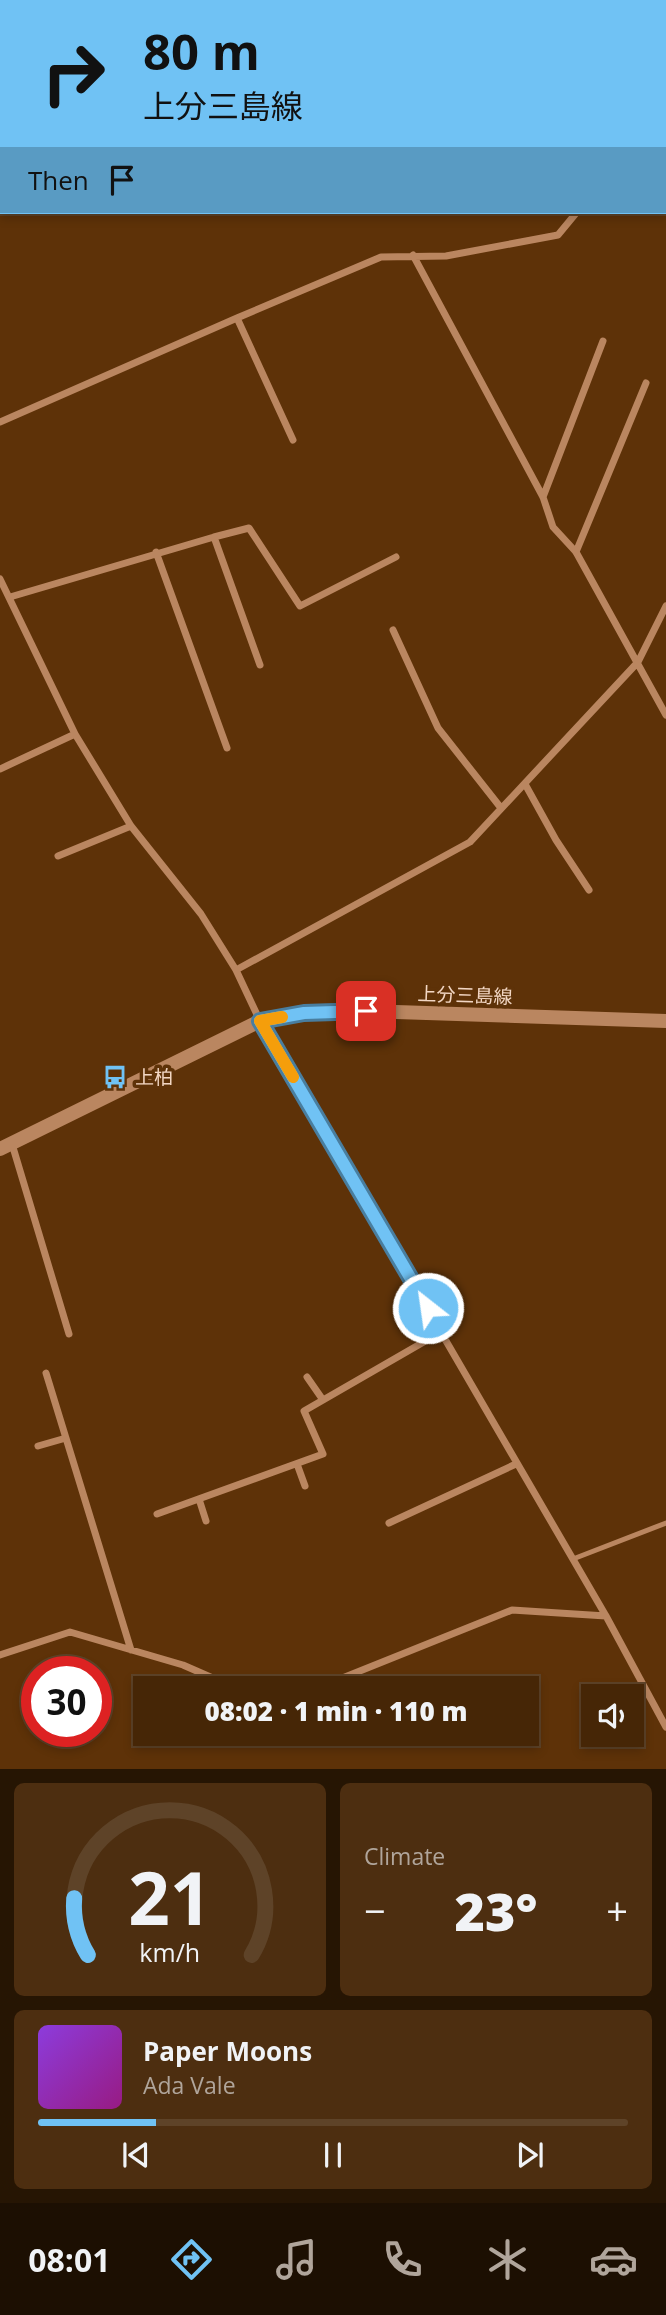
<!DOCTYPE html>
<html lang="en">
<head>
<meta charset="utf-8">
<style>
  body { margin:0; font-family:"Open Sans","Noto Sans JP",sans-serif; background:#4d2e10; color:#f1f3f6; height:100vh; display:flex; flex-direction:column; font-size:26px; white-space:nowrap }
  * { box-sizing:border-box; margin:0 }
  p { font-size:23px; color:#b0a59b }
  .icon { flex:none; width:38px; height:38px; fill:none; stroke:currentColor; stroke-width:2; stroke-linecap:round; stroke-linejoin:round }
  .map { position:relative; height:1769px; overflow:hidden }
  .side { display:flex; flex-direction:column; gap:14px; padding:14px; background:#261503; flex:1 }
  .side>* { flex:none }
  .banner { position:absolute; left:0px; top:0px; width:667px; height:214px; box-shadow:0 4px 10px #0003,0 0 0 2px #5e4328; background:#70c2f4; color:#111; overflow:hidden }
  .fabs { position:absolute; left:581px; top:1684px; display:grid; gap:14px }
  .fabs a { display:grid; place-items:center; width:63px; height:63px; border-radius:0px; background:#462606; box-shadow:0 4px 10px #0003,0 0 0 2px #5e4328; font-size:35px }
  .speed { position:absolute; left:21px; top:1656px; display:flex; gap:14px; font-size:35px; font-weight:700; text-align:center }
  .speed>* { display:grid; place-content:center; width:91px; height:91px; border-radius:50%; background:#462606; box-shadow:0 4px 10px #0003,0 0 0 2px #5e4328; line-height:1 }
  .speed .limit { border:10px solid #d22; background:#fff; color:#111 }
  .pin { position:absolute; display:grid; place-items:center; width:60px; height:60px; color:#fff; margin:-30px; border-radius:14px; box-shadow:0 4px 10px #0006 }
  .me { position:absolute; width:77px; margin:-38px; rotate:330deg; stroke-linejoin:round; filter:drop-shadow(0 0 5px #0008) }
  .turn { display:flex; align-items:center; gap:24px; height:147px; padding:0 28px; font-size:32px }
  .turn .icon { width:91px; height:91px; stroke-width:2.5 }
  .turn b { display:block; font-size:49px; line-height:60px }
  .then { display:flex; align-items:center; height:66px; padding:0 28px; background:#0003; gap:14px; font-size:26px }
  .big { font-size:52px; font-weight:800; line-height:1.1 }
  .side .card { flex:1; display:flex; flex-direction:column; justify-content:center; gap:10px; min-width:0; padding:0 24px; border-radius:10px; background:#4d2e10 }
  .side .dial { align-items:center; gap:0 }
  .dial svg { height:182px; overflow:visible; fill:none; stroke:#5e4328; stroke-width:7; stroke-linecap:round; text-anchor:middle }
  .dial text { fill:#f1f3f6; stroke:none }
  .song { display:flex; align-items:center; gap:21px }
  .cover { width:84px; height:84px; border-radius:10px; background:linear-gradient(135deg,hsl(270 70% 55%),hsl(310 70% 35%)) }
  .played { height:7px; border-radius:4px; background:linear-gradient(90deg,#70c2f4 20%,#5e4328 20%) }
  .keys { display:flex; justify-content:space-around; direction:ltr }
  .heat { display:flex; justify-content:space-between; align-items:center; font-size:38px; direction:ltr }
  .side .tiles { flex:1; display:grid; gap:14px; grid-template-columns:1fr 1fr }
  .card:last-child { grid-column:span 2 }
  .trip { position:absolute; left:133px; top:1676px; width:406px; height:70px; border-radius:0px; background:#462606; box-shadow:0 4px 10px #0003,0 0 0 2px #5e4328; font-weight:800; line-height:70px; text-align:center }
  .tab-bar { display:flex; height:112px; justify-content:space-around; align-items:center; background:#1c0f02; color:#b0a59b }
  .tab-bar .icon { width:49px; height:49px }
  .tab-bar .on { color:#70c2f4 }
  .tab-bar b { font-size:32px; color:#f1f3f6 }
  .map>svg:first-child { display:block }
</style>
</head>
<body>
<div class="map">
<svg width="666" height="1769" viewBox="0 0 666 1769">
  <rect width="100%" height="100%" fill="#5e3208"/>
  <g fill="none" stroke-linecap="round" stroke-linejoin="round">
    <path stroke="#ba8660" stroke-width="5" d="M573,1559L666,1523"/>
    <path stroke="#ba8660" stroke-width="7" d="M662,0L663,2
      M665,125L666,124
      M413,255L543,497L553,527L576,552L666,715
      M237,318L293,440
      M0,422L237,318L381,257L446,256L558,235L577,212
      M543,497L603,341
      M214,537L249,528L300,606L396,557
      M156,552L227,748
      M576,552L646,383
      M0,579L75,734L131,826L201,914L236,970L260,1021L606,1616L666,1727
      M10,597L214,537L260,665
      M393,630L438,728L501,808
      M0,769L75,734
      M525,784L556,840L589,890
      M58,856L131,826
      M236,970L470,842L638,662L666,606
      M12,1144L69,1334
      M46,1373L131,1650
      M307,1377L323,1400
      M38,1446L66,1438
      M297,1464L305,1486
      M199,1499L206,1521
      M157,1514L323,1454L304,1411L441,1332
      M389,1523L516,1464
      M0,1655L70,1632L183,1665L215,1679L228,1689
      M315,1689L512,1610L606,1616"/>
    <path stroke="#ba8660" stroke-width="14" d="M0,1149L260,1021L304,1013L366,1011L666,1021"/>
  </g>
  <g fill="none" stroke-linecap="round" stroke-linejoin="round">
    <g stroke="#497e9f" stroke-width="18">
      <path id="route" d="M366,1011L304,1013L260,1021L428,1308"/>
    </g>
    <use href="#route" stroke="#70c2f4" stroke-width="12"/>
    <path stroke="#f59e0b" stroke-width="12" d="M282,1017L260,1021L293,1077"/>
  </g>
  <defs>
    <g id="bus-bare" transform="scale(1.89)"><path d="M-5-6H5V4H4V6H2V4H-2V6H-4V4H-5ZM-3.5-4V0h7V-4ZM-3.5 1.2v1.5H-2V1.2ZM2 1.2v1.5H3.5V1.2Z" fill="#70c2f4" stroke="#5e3208" stroke-width="2.5" paint-order="stroke"/></g>
  </defs>
  <g fill-rule="evenodd">
    <use href="#bus-bare" x="115" y="1077"/>
  </g>
  <g text-anchor="middle" stroke-width="7" stroke-linejoin="round" paint-order="stroke">
    <g font-size="19" fill="#f2d6c3" stroke="#5e3208">
      <text transform="translate(465 995) rotate(2)" y="7">上分三島線</text>
    </g>
    <g font-size="19" fill="#f2d6c3" stroke="#5e3208" text-anchor="start">
      <text x="135" y="1084">上柏</text>
    </g>
  </g>
</svg>
<div class="fabs">
<a><svg class="icon" aria-label="sound" viewBox="0 0 24 24"><path d="M4 9h4l5-4v14l-5-4H4zM17 9q2 3 0 6"/></svg></a>
</div>
<div class="speed"><div class="limit">30</div></div>
<div class="pin" style="left:366px;top:1011px;background:#d93025"><svg class="icon" aria-label="arrive" viewBox="0 0 24 24"><path d="M6 21V4h12l-3 4 3 4H6"/></svg></div>
<svg class="me" style="left:428px;top:1308px" viewBox="-20 -20 40 40"><circle r="17" fill="#70c2f4" stroke="#fff" stroke-width="3"/><path d="M0-11L8 9 0 5-8 9z" fill="#fff"/></svg>
<div class="trip">08:02 · 1 min · 110 m</div>
<div class="banner">
<div class="turn"><svg class="icon" aria-label="right" viewBox="0 0 24 24"><path d="M7 20v-9h11M14 6l5 5-5 5"/></svg><div><b>80 m</b>上分三島線</div></div>
<div class="then">Then<svg class="icon" aria-label="arrive" viewBox="0 0 24 24"><path d="M6 21V4h12l-3 4 3 4H6"/></svg></div>
</div>
</div>
<section class="side">
<div class="tiles">
<div class="card dial"><svg viewBox="0 0 100 80">
<path d="M14 69A42 42 0 1 1 86 69"/>
<path d="M14 69A42 42 0 0 1 8 44" stroke="#70c2f4"/>
<text x="50" y="56" font-size="32" font-weight="700">21</text>
<text x="50" y="72" font-size="11">km/h</text>
</svg></div>
<div class="card"><p>Climate</p>
<div class="heat"><a>−</a><b class="big">23°</b><a>+</a></div>
</div>
<div class="card">
<div class="song"><i class="cover"></i><div><b>Paper Moons</b><p>Ada Vale</p></div></div>
<div class="played"></div>
<div class="keys"><svg class="icon" aria-label="previous" viewBox="0 0 24 24"><path d="M18 5L8 12l10 7zM5 5v14"/></svg><svg class="icon" aria-label="pause" viewBox="0 0 24 24"><path d="M8 5v14M16 5v14"/></svg><svg class="icon" aria-label="next" viewBox="0 0 24 24"><path d="M6 5l10 7-10 7zM19 5v14"/></svg></div>
</div>
</div>
</section>
<nav class="tab-bar">
<b>08:01</b>
<svg class="icon on" aria-label="directions" viewBox="0 0 24 24"><path d="M12 3l9 9-9 9-9-9zM9 14v-3h6M13 9l2 2-2 2"/></svg>
<svg class="icon" aria-label="music" viewBox="0 0 24 24"><path d="M9 18V5l10-2v13"/><circle cx="6" cy="18" r="3"/><circle cx="16" cy="16" r="3"/></svg>
<svg class="icon" aria-label="phone" viewBox="0 0 24 24"><path d="M5 4h4l2 5-3 2q2 4 5 5l2-3 5 2v4C11 20 4 13 5 4z"/></svg>
<svg class="icon" aria-label="climate" viewBox="0 0 24 24"><path d="M12 3v18M4 7l16 10M4 17L20 7"/></svg>
<svg class="icon" aria-label="car" viewBox="0 0 24 24"><path d="M5 17H2v-5l4-1 3-4h7l3 4 3 1v5h-3M9 17h6M6 11h13"/><circle cx="7" cy="17" r="2"/><circle cx="17" cy="17" r="2"/></svg>
</nav>
</body>
</html>
